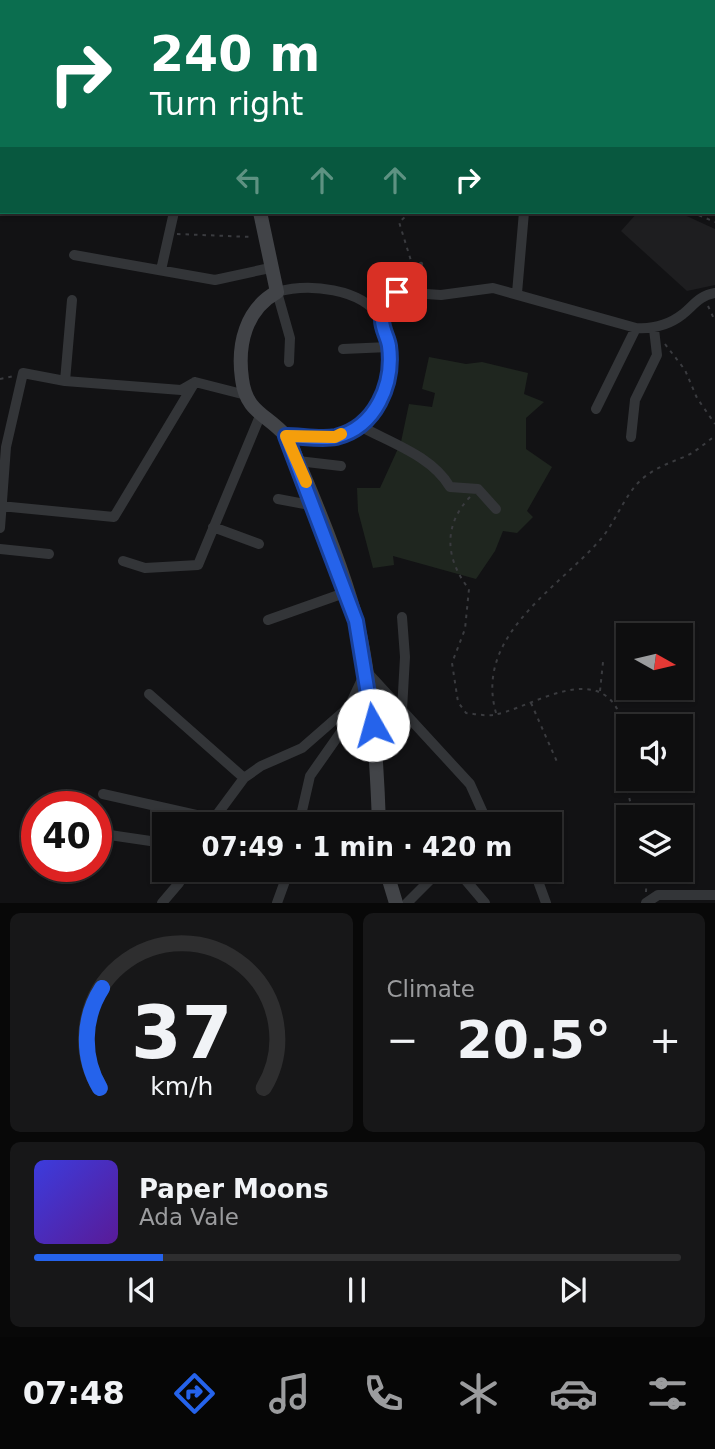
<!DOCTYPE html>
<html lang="en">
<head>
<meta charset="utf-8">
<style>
  body { margin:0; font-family:"DejaVu Sans",sans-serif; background:#171718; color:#f1f3f6; height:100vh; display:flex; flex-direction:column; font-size:26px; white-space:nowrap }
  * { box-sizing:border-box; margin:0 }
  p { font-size:23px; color:#9b9c9e }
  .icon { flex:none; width:38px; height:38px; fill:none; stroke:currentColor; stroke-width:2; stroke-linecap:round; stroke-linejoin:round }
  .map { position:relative; height:903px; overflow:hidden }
  .panel { display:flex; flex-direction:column; gap:10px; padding:10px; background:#080808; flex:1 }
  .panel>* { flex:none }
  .banner { position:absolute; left:0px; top:0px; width:716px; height:214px; box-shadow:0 2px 5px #0004,0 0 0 2px #2e2e2f; background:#0b6e4f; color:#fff; overflow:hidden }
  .needle { width:46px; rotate:98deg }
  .tools { position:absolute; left:616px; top:623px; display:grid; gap:14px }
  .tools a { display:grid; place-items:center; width:77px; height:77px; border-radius:0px; background:#0e0e0f; box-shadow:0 2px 5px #0004,0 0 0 2px #2e2e2f; font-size:35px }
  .speed { position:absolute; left:21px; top:791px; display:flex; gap:14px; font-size:35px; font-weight:700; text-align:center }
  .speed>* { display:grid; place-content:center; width:91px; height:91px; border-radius:50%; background:#0e0e0f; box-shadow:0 2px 5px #0004,0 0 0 2px #2e2e2f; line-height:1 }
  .speed .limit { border:10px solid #d22; background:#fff; color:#111 }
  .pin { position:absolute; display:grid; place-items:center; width:60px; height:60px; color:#fff; margin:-30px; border-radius:14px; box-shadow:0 4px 10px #0006 }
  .me { position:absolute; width:77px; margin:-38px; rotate:353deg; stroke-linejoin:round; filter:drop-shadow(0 0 5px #0008) }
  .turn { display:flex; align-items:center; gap:24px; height:147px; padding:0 35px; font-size:32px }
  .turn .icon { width:91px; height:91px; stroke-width:2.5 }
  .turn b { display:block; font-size:49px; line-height:60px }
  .lanes { display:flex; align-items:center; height:66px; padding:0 35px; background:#0003; justify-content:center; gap:35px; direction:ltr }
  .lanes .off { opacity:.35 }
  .big { font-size:52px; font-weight:800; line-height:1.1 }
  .panel .tile { flex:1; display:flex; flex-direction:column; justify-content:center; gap:10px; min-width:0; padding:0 24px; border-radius:10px; background:#171718 }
  .panel .dial { align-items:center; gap:0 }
  .dial svg { height:182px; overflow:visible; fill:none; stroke:#2e2e2f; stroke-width:7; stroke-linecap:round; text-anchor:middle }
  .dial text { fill:#f1f3f6; stroke:none }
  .song { display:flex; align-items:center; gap:21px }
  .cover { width:84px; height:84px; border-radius:10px; background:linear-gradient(135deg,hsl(240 70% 55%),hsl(270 70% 35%)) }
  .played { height:7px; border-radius:4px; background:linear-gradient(90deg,#2563eb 20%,#2e2e2f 20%) }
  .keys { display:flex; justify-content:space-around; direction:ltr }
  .heat { display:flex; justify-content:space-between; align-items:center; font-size:38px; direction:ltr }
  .panel .tiles { flex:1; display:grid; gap:10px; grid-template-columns:1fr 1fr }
  .tile:last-child { grid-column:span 2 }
  .trip { position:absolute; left:152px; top:812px; width:410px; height:70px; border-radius:0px; background:#0e0e0f; box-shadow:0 2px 5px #0004,0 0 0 2px #2e2e2f; font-weight:800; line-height:70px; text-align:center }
  .tab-bar { display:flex; height:112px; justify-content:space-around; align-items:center; background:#060606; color:#9b9c9e }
  .tab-bar .icon { width:49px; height:49px }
  .tab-bar .current { color:#2563eb }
  .tab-bar b { font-size:32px; color:#f1f3f6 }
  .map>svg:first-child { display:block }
</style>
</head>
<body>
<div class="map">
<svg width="715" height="903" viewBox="0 0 715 903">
  <rect width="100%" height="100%" fill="#121214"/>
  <path fill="#1e1e20" d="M638,212H678L715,229V285L687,291L621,231Z"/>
  <path fill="#1f261f" d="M429,357L466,364L482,362L528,373L524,394L544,402L526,418V449L552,467L527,511L533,517L517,533L503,531L495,551L476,579L393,556L394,565L373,568L358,511L357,488H380L401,442L409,404L432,407L435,393L422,389Z"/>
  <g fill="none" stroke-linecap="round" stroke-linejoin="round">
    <path stroke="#3a3b3f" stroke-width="2" stroke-dasharray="3.5 5" stroke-linecap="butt" d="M305,0L309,2
      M714,130L715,131
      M411,212L399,222L412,264
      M691,212L715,222
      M177,234L252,237
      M708,306L715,321
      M665,344L685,370L697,398L715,424
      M0,379L14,376
      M470,497C443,525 445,559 469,589L465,629L452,663L458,702L466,713C475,714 485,716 493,715C524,710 576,674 606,696C637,718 616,779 636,817
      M600,691L603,662
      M531,703L558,764
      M496,713C474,636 556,590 600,540C616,522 624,495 642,479C655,468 669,463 684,457C696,452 705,443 715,436
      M646,892L647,870"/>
    <path stroke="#333538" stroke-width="4.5" d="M414,292L421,264"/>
    <path stroke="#333538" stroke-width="10" d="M70,0V2
      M74,255L215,280L270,268
      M161,270L174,212
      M517,293L524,212
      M382,319L390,296L397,292L441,295L493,288L636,328C652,329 669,325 683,314C695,304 699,296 715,293
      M343,349L389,347
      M65,381L72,300
      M596,409L636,328
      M360,426C391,443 432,456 450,487L478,489L496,509
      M286,436C301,436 320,440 335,437C381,428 406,355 381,318C361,288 309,283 277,292L290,338L289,362
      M631,437L635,400L657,355L654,329
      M298,461L341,466
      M278,499L315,506
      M0,506L114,517L195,382L246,395
      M213,527L259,544
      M0,528L6,447L23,373L65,381L181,390L195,382
      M0,549L49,554
      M123,561L145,568L198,565L260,416
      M268,620L347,592
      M149,694L244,778
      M402,710L405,657L402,617
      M103,794L214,819
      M210,824L244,778L261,766L302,748L349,707L366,671L470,784L488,824
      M299,824L310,776L343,729L349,707
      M96,833L164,843
      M457,870L485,903
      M534,870L546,903
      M162,903L179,883L186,870
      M277,903L289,870
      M407,903L440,870
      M646,903L658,895H715"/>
    <path stroke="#424448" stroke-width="14" d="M215,0L216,2
      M260,212L277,292C246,309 237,344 242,379C246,412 266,414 285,435C291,441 294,452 297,459C319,510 350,586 361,639C373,700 377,762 379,824
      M386,870L396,903"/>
  </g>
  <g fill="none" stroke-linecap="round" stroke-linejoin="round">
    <g stroke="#184099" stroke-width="18">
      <path id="route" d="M373,725L356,621L286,436C301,436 321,440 336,437C376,427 394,384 389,346C388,338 382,329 382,320C382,310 389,297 397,292"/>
    </g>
    <use href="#route" stroke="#2563eb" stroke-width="12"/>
    <path stroke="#f59e0b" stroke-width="12" d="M306,482L286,436L335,437L341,434"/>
  </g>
</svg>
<div class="tools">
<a><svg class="needle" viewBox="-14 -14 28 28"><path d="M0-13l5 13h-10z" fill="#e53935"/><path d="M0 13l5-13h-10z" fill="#9b9c9e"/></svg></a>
<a><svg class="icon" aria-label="sound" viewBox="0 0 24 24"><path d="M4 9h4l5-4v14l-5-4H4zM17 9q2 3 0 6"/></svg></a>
<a><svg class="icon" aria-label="layers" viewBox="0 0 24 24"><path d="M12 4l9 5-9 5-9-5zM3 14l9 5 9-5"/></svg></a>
</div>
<div class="speed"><div class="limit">40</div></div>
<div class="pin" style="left:397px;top:292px;background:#d93025"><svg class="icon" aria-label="arrive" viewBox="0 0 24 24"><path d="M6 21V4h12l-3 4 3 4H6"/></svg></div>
<svg class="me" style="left:373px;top:725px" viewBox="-20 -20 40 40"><circle r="19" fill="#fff"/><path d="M0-13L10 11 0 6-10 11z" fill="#2563eb"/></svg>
<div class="trip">07:49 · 1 min · 420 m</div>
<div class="banner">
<div class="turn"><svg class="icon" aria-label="right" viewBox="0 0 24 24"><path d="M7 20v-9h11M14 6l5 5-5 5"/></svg><div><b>240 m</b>Turn right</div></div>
<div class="lanes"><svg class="icon off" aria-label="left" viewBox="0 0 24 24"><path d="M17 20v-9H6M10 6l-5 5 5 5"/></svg><svg class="icon off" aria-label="ahead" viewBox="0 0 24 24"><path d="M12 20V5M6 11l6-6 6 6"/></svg><svg class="icon off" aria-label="ahead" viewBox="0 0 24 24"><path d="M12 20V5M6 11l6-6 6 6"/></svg><svg class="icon" aria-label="right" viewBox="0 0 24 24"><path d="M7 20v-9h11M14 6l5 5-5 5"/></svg></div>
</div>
</div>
<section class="panel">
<div class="tiles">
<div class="tile dial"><svg viewBox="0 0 100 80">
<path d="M14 69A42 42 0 1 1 86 69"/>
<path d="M14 69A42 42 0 0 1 15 25" stroke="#2563eb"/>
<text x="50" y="56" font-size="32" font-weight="700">37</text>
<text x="50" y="72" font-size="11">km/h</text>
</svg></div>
<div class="tile"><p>Climate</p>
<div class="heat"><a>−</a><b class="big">20.5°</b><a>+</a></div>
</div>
<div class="tile">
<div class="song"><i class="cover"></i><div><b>Paper Moons</b><p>Ada Vale</p></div></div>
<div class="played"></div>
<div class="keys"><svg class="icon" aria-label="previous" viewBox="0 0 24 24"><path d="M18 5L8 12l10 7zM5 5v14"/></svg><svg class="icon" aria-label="pause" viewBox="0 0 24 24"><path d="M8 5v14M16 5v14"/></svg><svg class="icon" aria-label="next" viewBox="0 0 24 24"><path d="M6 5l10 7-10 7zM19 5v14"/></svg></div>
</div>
</div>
</section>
<nav class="tab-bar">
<b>07:48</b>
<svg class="icon current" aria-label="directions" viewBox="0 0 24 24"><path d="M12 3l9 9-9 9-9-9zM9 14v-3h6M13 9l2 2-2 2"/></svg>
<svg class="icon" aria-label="music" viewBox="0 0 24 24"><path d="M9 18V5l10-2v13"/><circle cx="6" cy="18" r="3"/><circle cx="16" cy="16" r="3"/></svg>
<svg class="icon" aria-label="phone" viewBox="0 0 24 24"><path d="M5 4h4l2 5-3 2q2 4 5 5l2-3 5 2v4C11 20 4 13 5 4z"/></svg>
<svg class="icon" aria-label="climate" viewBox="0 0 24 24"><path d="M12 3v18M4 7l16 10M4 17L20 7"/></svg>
<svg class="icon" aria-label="car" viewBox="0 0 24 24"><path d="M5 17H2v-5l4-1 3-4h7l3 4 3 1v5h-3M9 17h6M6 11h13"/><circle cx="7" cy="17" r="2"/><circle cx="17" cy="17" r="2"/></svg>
<svg class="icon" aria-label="filters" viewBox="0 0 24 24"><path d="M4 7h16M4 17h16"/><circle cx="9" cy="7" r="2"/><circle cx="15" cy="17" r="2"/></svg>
</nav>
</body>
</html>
